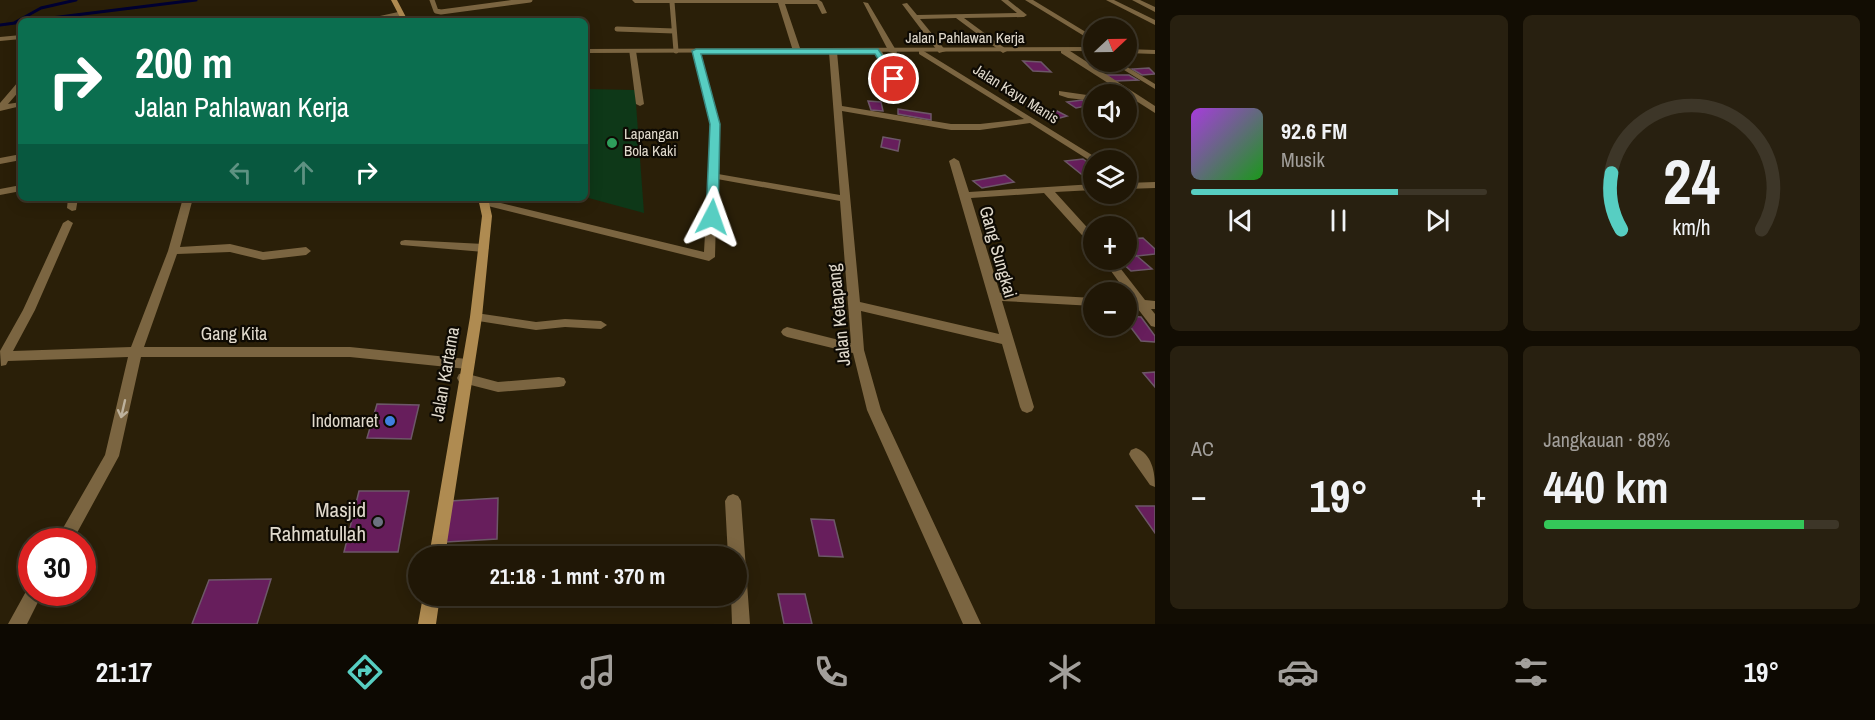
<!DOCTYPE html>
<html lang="id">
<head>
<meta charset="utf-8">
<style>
  body { margin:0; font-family:"Archivo Narrow",sans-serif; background:#282010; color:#f1f3f6; height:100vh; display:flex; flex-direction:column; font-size:22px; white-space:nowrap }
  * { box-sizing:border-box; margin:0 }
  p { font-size:20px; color:#a29f9b }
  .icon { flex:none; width:33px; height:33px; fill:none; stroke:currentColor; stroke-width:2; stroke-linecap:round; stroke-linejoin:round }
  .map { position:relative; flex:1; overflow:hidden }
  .panel { display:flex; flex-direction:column; gap:15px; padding:15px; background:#120d03; width:720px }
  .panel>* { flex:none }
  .hud { position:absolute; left:18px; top:18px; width:570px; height:183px; border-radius:9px; box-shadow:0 3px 15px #0003,0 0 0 2px #3d3628; background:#0b6e4f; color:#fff; overflow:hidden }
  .needle { width:39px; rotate:68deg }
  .fabs { position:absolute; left:1083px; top:18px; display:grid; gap:12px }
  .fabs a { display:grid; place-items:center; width:54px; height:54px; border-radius:50%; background:#201706; box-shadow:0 3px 15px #0003,0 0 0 2px #3d3628; font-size:30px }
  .speed { position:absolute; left:18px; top:528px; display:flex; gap:12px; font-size:30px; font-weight:700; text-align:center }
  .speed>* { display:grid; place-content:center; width:78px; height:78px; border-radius:50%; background:#201706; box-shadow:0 3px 15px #0003,0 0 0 2px #3d3628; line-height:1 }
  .speed .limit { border:9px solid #d22; background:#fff; color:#111 }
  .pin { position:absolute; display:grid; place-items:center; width:51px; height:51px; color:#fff; margin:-26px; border:3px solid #fff; border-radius:50%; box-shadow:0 2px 6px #0007 }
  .me { position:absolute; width:66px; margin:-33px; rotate:4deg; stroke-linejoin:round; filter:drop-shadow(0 0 4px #0008) }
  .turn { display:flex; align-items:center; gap:21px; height:126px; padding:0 18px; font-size:27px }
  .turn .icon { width:78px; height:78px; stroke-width:2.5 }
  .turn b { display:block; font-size:42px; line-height:51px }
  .lanes { display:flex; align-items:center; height:57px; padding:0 18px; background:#0003; justify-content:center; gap:30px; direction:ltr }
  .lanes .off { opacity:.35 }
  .big { font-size:45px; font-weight:700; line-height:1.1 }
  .panel .card { flex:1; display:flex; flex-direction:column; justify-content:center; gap:9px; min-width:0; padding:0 21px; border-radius:9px; background:#282010 }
  .panel .dial { align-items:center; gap:0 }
  .dial svg { height:156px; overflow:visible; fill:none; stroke:#3d3628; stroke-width:7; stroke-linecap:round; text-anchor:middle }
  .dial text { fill:#f1f3f6; stroke:none }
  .song { display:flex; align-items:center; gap:18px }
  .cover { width:72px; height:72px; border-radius:9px; background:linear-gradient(135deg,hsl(280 70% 55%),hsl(120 70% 35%)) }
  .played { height:6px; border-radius:3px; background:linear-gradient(90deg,#57cec2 70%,#3d3628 70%) }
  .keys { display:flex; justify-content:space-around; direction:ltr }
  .heat { display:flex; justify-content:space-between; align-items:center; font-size:33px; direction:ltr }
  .charge { height:9px; border-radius:4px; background:linear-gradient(90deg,#34c759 88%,#3d3628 0) }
  .panel .tiles { flex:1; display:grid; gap:15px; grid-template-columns:repeat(2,1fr) }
  .trip { position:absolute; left:408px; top:546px; width:339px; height:60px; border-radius:30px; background:#201706; box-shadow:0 3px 15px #0003,0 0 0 2px #3d3628; font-weight:700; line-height:60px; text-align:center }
  .menu { display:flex; height:96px; justify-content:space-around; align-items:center; background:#0d0902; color:#a29f9b }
  .menu .icon { width:42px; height:42px }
  .menu .selected { color:#57cec2 }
  .menu b { font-size:27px; color:#f1f3f6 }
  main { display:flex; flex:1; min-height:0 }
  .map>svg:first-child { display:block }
</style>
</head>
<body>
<main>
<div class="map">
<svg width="1155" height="624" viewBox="0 0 1155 624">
  <rect width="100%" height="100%" fill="#2a1f08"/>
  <path fill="#0e3818" d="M585,89L635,90L644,213L585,197Z"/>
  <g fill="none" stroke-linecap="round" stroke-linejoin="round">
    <path stroke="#000031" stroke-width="3" d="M27,21L196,0
      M14,23L41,8L76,0
      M0,25L15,23"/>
  </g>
  <path fill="#671e5c" stroke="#6d5768" stroke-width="1.5" d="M1023,61L1041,62L1051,72L1033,71Z
    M1149,68L1155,74L1142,75L1132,69Z
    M1106,75H1129L1138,80L1115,81Z
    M1082,100L1091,105L1076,108L1067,102Z
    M868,101L881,102L883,111L871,110Z
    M898,109L931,114V120L898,114Z
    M1057,111L1067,116L1049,121L1039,115Z
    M883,137L900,140L898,151L881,147Z
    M1083,159L1094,167V177L1086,178L1065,161Z
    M1005,175L1014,182L982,188L973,181Z
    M1143,238L1155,249V254L1137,256L1126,246V239Z
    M1137,256L1152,269L1131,271L1119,260Z
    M1126,316L1141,317L1155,336V342L1141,341L1126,321Z
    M1155,372V387L1143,373Z
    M377,404L419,405L411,439L367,438Z
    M359,491H409L398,552H344Z
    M498,498L497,539L446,542L450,501Z
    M1136,506H1155V533Z
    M811,519L834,520L843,557L819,556Z
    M271,579L257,624H192L209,580Z
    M778,594H805L812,624H784Z"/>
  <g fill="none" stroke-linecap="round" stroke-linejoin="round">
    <path stroke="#7b6541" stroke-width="5" d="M432,0L436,11L441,12L530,0
      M672,2L676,51
      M369,21L401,14
      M617,29L674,31"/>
    <path fill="#7b6541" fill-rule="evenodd" d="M632,0H819L822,2L827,13L822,14L817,4H785L801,51L797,53L793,51L778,3H635Z
      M1001,0H1008L1027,15L1024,17L964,18L1006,49L1007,51L1003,53L956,18L920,19L946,51L939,53L902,4L907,3L917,15L1017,13Z
      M1025,0H1033L1094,37V42Z
      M1106,0H1114L1155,20V25Z
      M1132,0H1140L1155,7V12Z
      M863,2L868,3L897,52L896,54L889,52Z
      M21,35V39L0,41V37Z
      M629,49L636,51L644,104L640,106L636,104Z
      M693,49L700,51L719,124L718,174L840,195L829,52L833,50L837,52L842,106L951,124H980L1024,119L919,54V50H922L1100,160L1092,162L1030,123L980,130H951L842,111L860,302L999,334L949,161L954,158L959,161L969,192L1094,184V190L1055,192L1094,235V245L1090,244L1044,193L971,198L1000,293L1094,298V306L1002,301L1034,407L1032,411L1027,413L1022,411L1020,407L1002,344L861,311L864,350L881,410L981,624H963L867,410L853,353L787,337L783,335L781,332L783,329L787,327L851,343L840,201L717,179L715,257L709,261L480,204L479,202L484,199L704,252L711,124Z
      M1061,49H1067L1155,106V113L1061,53Z
      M875,50H881L898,79L897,81H891L874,52Z
      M1111,62H1119L1155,84V89Z
      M18,82H21V89L8,104L21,102V106L0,111V103Z
      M1059,91L1094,96V101L1068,98L1059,95Z
      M21,154V160L0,164V158Z
      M1155,182V188L1126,189V183Z
      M21,185V191L0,195V189Z
      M68,198H78L76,210L72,211L67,208Z
      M183,198H193L180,247L230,244L263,252L306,247L311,251L306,255L263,260L230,252L177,254L144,347H350L467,359L472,360L473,364L472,368L467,369L350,357H141L119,456L72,542H55L105,455L128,357L8,361L6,365L1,366L0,351L23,310L63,223L68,220L73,223L35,310L13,351L131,347L168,251Z
      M405,240L484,244L489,248L484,252L401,245L400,243L401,241Z
      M1103,260H1114L1145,300L1155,301V309H1151L1155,314V327L1151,326L1138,309L1126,308V300H1132Z
      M476,313L536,322L565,319L601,321L607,325L601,329L565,327L536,330L472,320L470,317L472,314Z
      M464,373L498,382L559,377L564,378L566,382L564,386L559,387L498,392L459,382L457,378L459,374Z
      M1136,448C1152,454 1155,472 1155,487L1150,485L1131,458L1129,454L1131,450Z
      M733,494L738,496L741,501L750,624H732L731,596H736V556H728L725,501L728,496Z
      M32,585V592H43L27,624H8L29,586Z"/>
    <path fill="#7b6541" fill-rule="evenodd" d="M1094,47V51L585,53V49Z
      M1126,49L1155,50V54L1126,53Z"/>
    <path fill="#af8b51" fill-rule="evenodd" d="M391,0H397L408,21H402Z
      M478,198H488L492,216L482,317L445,556H429L470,317L482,216Z
      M423,596H440L436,624H418Z"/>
  </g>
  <defs><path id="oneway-shaft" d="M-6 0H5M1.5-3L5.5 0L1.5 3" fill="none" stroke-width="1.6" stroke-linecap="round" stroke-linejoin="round" transform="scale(1.5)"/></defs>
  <use stroke="#bdb19c" href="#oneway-shaft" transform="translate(123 409) rotate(103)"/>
  <path fill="#57cec2" stroke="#39867e" stroke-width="1.5" d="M696,49H878L899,79L891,81L875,54H701L720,124L718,217L712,220L706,217L710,124L692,51Z"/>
  <circle fill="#2e9e5b" stroke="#0e0a03" stroke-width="2" cx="612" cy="143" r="6"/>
  <circle fill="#3f7fe0" stroke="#0e0a03" stroke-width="2" cx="390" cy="421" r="6"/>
  <circle fill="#6b7280" stroke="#0e0a03" stroke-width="2" cx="378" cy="522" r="6"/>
  <g text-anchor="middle" stroke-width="4.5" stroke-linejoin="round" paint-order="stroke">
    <g font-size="15" fill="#e1dacd" stroke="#0e0a03">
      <text x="965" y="43">Jalan Pahlawan Kerja</text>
      <text transform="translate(1016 94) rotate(32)" y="5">Jalan Kayu Manis</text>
    </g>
    <g font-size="15" fill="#e1dacd" stroke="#0e0a03" text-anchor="start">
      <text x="624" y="139">Lapangan<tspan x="624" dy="17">Bola Kaki</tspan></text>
    </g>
    <g font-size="18" fill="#e1dacd" stroke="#0e0a03">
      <text transform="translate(998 252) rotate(74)" y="6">Gang Sungkai</text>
      <text transform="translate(839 315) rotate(-96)" y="6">Jalan Ketapang</text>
      <text x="234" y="340">Gang Kita</text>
      <text transform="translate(445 374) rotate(-80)" y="6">Jalan Kartama</text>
    </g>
    <g font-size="18" fill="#e1dacd" stroke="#0e0a03" text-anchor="end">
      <text x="378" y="427">Indomaret</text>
    </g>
    <g font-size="21" fill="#e1dacd" stroke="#0e0a03" text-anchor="end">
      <text x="366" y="517">Masjid<tspan x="366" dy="24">Rahmatullah</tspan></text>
    </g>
  </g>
</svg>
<div class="fabs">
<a><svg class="needle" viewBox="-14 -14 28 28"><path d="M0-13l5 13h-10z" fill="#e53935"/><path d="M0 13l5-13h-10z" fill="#a29f9b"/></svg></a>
<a><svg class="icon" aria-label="sound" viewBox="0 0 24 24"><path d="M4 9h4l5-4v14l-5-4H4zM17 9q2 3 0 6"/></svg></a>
<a><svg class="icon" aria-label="layers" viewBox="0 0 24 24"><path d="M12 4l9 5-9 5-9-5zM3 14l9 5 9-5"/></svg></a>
<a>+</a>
<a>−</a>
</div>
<div class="speed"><div class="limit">30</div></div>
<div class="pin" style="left:894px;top:79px;background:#d93025"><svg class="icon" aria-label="arrive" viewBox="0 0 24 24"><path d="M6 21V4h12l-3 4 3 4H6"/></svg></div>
<svg class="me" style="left:712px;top:217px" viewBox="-20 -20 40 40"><path d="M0-17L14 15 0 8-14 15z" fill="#57cec2" stroke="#fff" stroke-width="4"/></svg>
<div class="trip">21:18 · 1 mnt · 370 m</div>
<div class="hud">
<div class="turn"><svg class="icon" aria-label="right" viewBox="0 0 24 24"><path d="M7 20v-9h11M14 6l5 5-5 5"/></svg><div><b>200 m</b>Jalan Pahlawan Kerja</div></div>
<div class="lanes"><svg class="icon off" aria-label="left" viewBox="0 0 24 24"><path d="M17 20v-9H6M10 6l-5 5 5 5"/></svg><svg class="icon off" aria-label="ahead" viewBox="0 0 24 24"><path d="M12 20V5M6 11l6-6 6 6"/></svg><svg class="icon" aria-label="right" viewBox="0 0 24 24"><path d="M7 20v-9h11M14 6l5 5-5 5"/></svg></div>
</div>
</div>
<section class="panel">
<div class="tiles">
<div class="card">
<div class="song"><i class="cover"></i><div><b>92.6 FM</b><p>Musik</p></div></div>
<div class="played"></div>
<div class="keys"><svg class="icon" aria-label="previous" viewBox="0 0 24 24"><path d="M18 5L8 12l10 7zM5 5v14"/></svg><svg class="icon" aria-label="pause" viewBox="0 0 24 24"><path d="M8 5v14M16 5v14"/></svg><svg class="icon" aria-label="next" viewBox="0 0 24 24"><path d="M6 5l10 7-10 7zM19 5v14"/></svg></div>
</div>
<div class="card dial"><svg viewBox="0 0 100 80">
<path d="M14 69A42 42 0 1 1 86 69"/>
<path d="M14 69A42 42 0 0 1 9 40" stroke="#57cec2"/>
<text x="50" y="56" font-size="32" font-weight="700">24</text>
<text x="50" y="72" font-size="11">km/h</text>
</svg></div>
<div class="card"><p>AC</p>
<div class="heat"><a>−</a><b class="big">19°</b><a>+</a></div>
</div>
<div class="card"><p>Jangkauan · 88%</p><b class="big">440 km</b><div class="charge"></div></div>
</div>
</section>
</main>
<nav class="menu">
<b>21:17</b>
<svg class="icon selected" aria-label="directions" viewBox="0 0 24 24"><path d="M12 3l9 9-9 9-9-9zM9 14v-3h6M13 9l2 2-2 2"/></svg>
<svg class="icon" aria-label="music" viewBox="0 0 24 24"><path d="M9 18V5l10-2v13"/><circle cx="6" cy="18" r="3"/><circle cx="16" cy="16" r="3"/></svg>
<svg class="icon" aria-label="phone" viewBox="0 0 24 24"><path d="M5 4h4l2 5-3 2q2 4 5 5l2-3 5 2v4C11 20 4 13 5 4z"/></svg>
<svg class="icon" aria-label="climate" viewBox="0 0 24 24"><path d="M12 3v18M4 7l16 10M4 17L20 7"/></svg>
<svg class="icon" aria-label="car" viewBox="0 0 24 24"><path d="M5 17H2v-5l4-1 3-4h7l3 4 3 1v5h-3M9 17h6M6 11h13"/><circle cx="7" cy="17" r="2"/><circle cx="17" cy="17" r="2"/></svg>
<svg class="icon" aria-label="filters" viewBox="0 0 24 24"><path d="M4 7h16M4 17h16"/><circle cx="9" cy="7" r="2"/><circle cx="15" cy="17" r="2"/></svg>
<b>19°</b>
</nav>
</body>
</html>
